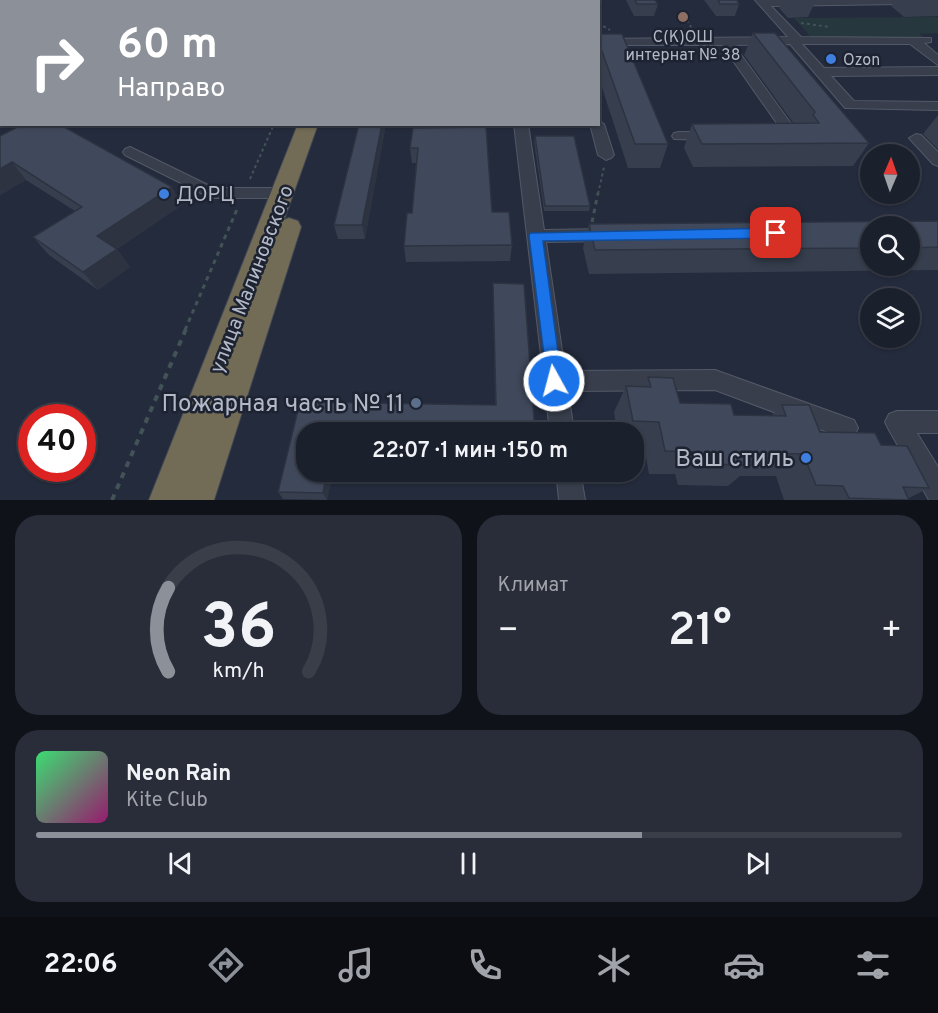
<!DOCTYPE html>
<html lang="ru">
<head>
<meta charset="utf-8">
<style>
  body { margin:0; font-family:Overpass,sans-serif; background:#282d39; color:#f1f3f6; height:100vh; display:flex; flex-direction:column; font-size:22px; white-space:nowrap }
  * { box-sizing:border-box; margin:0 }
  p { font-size:20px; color:#a0a3aa }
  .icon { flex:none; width:33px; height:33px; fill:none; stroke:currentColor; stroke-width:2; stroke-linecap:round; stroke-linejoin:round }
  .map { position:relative; height:500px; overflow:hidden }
  .side { display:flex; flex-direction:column; gap:15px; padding:15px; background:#0f1219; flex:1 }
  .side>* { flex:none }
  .guide { position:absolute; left:0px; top:0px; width:600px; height:126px; box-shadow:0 2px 4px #0004,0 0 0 2px #393e49; background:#8c9099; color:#fff; overflow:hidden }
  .needle { width:39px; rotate:2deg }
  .tools { position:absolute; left:860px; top:144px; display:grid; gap:12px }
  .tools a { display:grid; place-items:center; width:60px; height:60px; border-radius:50%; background:#1b202d; box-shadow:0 2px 4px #0004,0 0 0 2px #393e49; font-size:30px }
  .speed { position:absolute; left:18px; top:404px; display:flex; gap:12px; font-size:30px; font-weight:700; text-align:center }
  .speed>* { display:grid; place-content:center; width:78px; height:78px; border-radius:50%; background:#1b202d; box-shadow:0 2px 4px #0004,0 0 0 2px #393e49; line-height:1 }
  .speed .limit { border:9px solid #d22; background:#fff; color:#111 }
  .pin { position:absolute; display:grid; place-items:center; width:51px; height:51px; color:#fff; margin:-26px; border-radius:12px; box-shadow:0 3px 9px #0006 }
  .me { position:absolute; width:66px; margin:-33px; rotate:353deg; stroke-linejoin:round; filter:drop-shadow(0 0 4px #0008) }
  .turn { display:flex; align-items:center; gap:21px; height:126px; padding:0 18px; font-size:27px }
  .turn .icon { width:78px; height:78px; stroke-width:2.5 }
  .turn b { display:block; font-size:42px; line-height:51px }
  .big { font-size:45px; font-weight:600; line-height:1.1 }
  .side .tile { flex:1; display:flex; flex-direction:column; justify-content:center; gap:9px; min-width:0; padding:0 21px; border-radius:24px; background:#282d39 }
  .side .dial { align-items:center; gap:0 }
  .dial svg { height:156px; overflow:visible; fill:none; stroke:#393e49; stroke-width:7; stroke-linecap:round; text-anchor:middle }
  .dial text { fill:#f1f3f6; stroke:none }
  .song { display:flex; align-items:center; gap:18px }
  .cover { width:72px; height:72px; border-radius:9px; background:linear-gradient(135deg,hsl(140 70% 55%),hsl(320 70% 35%)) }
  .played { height:6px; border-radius:3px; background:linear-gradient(90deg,#8c9099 70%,#393e49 70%) }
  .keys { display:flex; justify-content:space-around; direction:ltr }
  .heat { display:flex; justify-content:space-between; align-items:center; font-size:33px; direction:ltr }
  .side .tiles { flex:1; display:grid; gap:15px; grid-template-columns:1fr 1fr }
  .tile:last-child { grid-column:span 2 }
  .trip { position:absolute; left:296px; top:422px; width:348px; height:60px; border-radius:24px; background:#1b202d; box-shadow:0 2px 4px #0004,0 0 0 2px #393e49; font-weight:600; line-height:60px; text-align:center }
  .dock { display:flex; height:96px; justify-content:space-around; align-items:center; background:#0b0d12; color:#a0a3aa }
  .dock .icon { width:42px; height:42px }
  .dock .on { color:#8c9099 }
  .dock b { font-size:27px; color:#f1f3f6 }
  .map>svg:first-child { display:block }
</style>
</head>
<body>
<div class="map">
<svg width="938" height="500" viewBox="0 0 938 500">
  <rect width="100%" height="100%" fill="#242b3c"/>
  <path fill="#26373d" d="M938,17V33L920,34L924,37L812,38L794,18Z"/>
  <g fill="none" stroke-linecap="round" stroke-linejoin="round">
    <g stroke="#535967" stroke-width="2">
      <path id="minor" d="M501,0H511V2H501Z
        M755,0H905L901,4L771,6L801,37L931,38V42L924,43L938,55V65L910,44H802L824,68L938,67V75L831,76L854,101L938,102V110L845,108L790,44L734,45L800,136L798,139L786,140L779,136L783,132L722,45H598V39L788,37Z
        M598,120L604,124L614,155L611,158L606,160L598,155L590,124H598Z
        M514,124H528L544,230L608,229L614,231L617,235L614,239L608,241L546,242L565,371L715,370L854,420L858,428L854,436L846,439L715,390L568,391L574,432H550Z
        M679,132H710L717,136L710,140L674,139L672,136L674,133Z
        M916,134L921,135L938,152V166L933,164L909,138Z
        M130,147L214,188H284L290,189L292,193L290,197L284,198H211L125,155L123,152L125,149Z
        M897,411H938V433H917L938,467V500H929L889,430L885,422L889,414Z
        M556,471H580L585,500H559Z"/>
    </g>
    <g stroke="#404654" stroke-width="2">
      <path id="highway" d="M358,0H372L357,2Z
        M298,124H318L284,220L289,218L298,221L301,227L214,500H149Z"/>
    </g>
    <path stroke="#415357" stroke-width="2" stroke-dasharray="3 3" stroke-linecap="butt" d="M559,0L562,2
      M687,20L692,29
      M598,23L610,30
      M801,23L830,27
      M250,179L274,124
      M598,194L604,167"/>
    <path stroke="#415357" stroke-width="3" stroke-dasharray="4.5 4.5" stroke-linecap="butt" d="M592,222L598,193
      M185,330L238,207"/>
    <path stroke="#415357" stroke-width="4" stroke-dasharray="6 6" stroke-linecap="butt" d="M112,500L186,329"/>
    <use href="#minor" fill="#383e4c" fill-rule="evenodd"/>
    <use href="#highway" fill="#726b55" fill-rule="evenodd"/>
  </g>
  <path fill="#373f4e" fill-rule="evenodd" d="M626,0H655L658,4L654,16H634Z
    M704,0H737L739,4L735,16H716Z
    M783,0H816L808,17L788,18L779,8Z
    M895,0H938V16L904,17L891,6Z
    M753,33L869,143L853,166L693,167L684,148L692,124H794L744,55Z
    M598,34L668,144L660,168H628L598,75Z
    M938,115V149L923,134Z
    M359,124H386L365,239H338L334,225Z
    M413,128L492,212L512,245L510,261L406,262L404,246L412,213L416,163H412L410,148Z
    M0,136L172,187L182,205L117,249L130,267L98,290L49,255L33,237L75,211L26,180L0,195Z
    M535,136L590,206L589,211H544L534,141Z
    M938,221V270L589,274L583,248L589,224ZM870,226H909V266H870Z
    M493,283L535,432L306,471H537L535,481L332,477L327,500L283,499L278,492L300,402L495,405Z
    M648,377L680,403L734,415L771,416L782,405L820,432L881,445L929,488L909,498V500H784L776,476H740L728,486L678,485L675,474H649L644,446H633V432H617L614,412L626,386L643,387Z"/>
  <path fill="#2d3340" d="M382,124H386L365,239L362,225Z
    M12,162L26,180L0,195V169Z
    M172,187L182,205L117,249L130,267L98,290L83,272L97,236Z
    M327,471L332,477L327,500L323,493Z"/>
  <path fill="#40495b" stroke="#2d3340" stroke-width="1.5" d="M388,0H489V2H387Z
    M520,0H551V2H520Z
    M635,0H655L658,4H637Z
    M718,0H737L739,4H720Z
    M753,33H775L869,143L702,144L692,124L819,123L813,115L815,112Z
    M598,34H622L668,144H635L598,40Z
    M23,124H59L172,187L97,236L117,249L83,272L33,237L82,207L12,162L0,169V136Z
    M359,124H382L362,225H334Z
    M486,127L492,212H509L512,245L404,246L407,213H412L418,148H410L413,128Z
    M535,136H574L590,206H545Z
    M938,221V247L909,248V226H870V248L595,250L589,224Z
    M493,283L524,284L535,432H306V471H327L323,493L278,492L300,402L496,405Z
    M648,377L673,378L680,403L731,404L734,415L786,416L782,405H809L820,432L875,433L881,445L907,446L929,488L903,487L909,500L849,498L843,486L816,485L803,454L748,453L752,465L697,464L694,452L665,451L659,422L633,421L626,386L651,387Z
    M397,471H537V473Z"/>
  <path fill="#1a73e8" stroke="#114b97" stroke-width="1.5" d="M776,228L783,233L776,238L543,241L562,381L560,387L554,389L548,387L529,236L530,233Z"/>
  <circle fill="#8d6e63" stroke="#1d2331" stroke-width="2" cx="683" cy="17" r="6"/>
  <g fill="#3f7fe0" stroke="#1d2331" stroke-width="2">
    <circle cx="831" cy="59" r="6"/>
    <circle cx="164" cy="194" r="6"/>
    <circle cx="806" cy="458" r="6"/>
  </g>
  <circle fill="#5c6f8a" stroke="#1d2331" stroke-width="2" cx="416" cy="403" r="6"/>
  <g text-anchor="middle" stroke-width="5" stroke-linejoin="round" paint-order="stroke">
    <g font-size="16" fill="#b4b9c8" stroke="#1d2331">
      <text x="683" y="42">С(К)ОШ<tspan x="683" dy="18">интернат № 38</tspan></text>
      <text x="843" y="65" text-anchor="start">Ozon</text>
    </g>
    <g font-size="20" fill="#b4b9c8" stroke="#1d2331" text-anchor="start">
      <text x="176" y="201">ДОРЦ</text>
    </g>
    <g font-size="20" fill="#b4b9c8" stroke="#1d2331">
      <text transform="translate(251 279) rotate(-69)" y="7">улица Малиновского</text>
    </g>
    <g font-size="24" fill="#b4b9c8" stroke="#1d2331" text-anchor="end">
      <text x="404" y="411">Пожарная часть № 11</text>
      <text x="794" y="466">Ваш стиль</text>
    </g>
  </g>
</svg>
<div class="tools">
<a><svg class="needle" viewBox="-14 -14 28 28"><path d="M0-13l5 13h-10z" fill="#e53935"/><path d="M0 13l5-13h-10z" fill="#a0a3aa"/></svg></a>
<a><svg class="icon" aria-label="search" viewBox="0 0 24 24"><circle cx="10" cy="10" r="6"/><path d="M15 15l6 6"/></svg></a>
<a><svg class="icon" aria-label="layers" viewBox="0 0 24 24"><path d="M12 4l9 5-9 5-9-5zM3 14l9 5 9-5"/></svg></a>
</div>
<div class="speed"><div class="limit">40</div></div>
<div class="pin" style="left:776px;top:233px;background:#d93025"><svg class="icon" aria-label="arrive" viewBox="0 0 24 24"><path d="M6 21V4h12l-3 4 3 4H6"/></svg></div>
<svg class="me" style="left:554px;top:381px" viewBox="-20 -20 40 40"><circle r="17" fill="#1a73e8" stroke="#fff" stroke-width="3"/><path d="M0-11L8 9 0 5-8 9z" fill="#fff"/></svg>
<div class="trip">22:07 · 1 мин · 150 m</div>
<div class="guide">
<div class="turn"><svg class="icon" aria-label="right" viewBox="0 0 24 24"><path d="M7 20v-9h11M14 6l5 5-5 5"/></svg><div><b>60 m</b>Направо</div></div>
</div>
</div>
<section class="side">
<div class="tiles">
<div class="tile dial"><svg viewBox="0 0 100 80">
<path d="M14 69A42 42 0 1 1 86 69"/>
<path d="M14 69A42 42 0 0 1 14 26" stroke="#8c9099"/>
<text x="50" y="56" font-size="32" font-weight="700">36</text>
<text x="50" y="72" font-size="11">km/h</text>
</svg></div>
<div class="tile"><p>Климат</p>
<div class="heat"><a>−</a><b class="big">21°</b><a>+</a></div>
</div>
<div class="tile">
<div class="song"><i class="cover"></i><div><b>Neon Rain</b><p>Kite Club</p></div></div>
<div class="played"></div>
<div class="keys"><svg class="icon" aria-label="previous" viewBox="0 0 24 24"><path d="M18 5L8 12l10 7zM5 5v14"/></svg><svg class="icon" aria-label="pause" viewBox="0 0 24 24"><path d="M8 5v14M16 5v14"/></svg><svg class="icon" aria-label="next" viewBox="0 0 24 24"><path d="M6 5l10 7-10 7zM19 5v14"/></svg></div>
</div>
</div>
</section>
<nav class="dock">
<b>22:06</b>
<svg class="icon on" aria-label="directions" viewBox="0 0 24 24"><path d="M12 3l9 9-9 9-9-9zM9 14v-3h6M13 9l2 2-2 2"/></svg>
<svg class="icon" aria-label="music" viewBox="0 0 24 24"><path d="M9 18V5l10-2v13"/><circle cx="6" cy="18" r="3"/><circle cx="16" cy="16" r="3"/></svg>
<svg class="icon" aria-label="phone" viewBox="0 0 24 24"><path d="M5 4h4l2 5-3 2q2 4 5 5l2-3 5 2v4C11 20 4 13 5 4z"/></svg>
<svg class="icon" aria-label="climate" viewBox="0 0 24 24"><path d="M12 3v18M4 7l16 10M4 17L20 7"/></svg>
<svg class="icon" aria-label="car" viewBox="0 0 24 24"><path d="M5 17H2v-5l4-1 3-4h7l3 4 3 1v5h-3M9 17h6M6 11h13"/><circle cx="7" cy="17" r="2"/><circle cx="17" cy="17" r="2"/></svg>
<svg class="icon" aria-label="filters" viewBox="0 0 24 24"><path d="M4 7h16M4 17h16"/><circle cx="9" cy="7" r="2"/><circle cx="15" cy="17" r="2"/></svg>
</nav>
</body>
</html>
